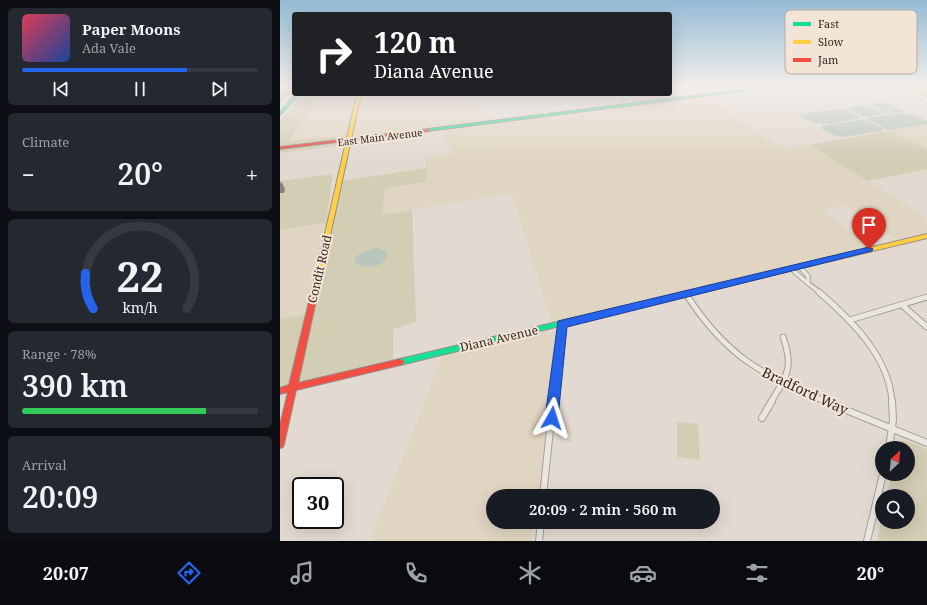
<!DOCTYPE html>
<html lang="en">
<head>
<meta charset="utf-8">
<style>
  body { margin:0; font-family:"Noto Serif",serif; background:#242831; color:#f1f3f6; height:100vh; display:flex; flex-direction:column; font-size:15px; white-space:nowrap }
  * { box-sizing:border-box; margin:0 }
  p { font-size:13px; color:#9ea1a6 }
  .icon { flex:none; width:22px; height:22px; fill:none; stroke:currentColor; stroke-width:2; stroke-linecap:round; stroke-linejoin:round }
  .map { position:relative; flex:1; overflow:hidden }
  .sheet { display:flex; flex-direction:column; gap:8px; padding:8px; background:#0d0f14; width:280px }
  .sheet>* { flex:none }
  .top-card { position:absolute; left:12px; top:12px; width:380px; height:84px; border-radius:4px; box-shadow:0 4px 16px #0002; background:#202124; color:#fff; overflow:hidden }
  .needle { width:26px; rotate:26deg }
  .buttons { position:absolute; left:595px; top:441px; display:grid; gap:8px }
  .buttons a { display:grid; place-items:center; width:40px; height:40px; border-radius:50%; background:#171b24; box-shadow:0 4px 16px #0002; font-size:20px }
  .speed { position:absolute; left:12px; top:477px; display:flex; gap:8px; font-size:20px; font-weight:700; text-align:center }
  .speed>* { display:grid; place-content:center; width:52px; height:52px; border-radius:50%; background:#171b24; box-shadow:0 4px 16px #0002; line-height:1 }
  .speed .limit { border:2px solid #111; border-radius:6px; background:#fff; color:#111 }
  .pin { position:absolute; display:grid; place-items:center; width:34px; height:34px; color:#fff; margin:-41px -17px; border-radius:50% 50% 50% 0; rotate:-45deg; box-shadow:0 0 4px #0007 }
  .pin .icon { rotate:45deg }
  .me { position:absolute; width:44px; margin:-22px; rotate:6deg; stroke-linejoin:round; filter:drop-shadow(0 0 3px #0008) }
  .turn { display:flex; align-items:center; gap:14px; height:84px; padding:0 16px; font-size:18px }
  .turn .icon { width:52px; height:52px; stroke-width:2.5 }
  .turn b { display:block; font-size:28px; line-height:34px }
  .big { font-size:30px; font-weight:600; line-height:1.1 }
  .sheet .card { flex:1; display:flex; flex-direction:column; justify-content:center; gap:6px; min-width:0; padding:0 14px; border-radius:6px; background:#242831 }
  .sheet .dial { align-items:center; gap:0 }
  .dial svg { height:104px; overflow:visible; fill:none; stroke:#363941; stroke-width:7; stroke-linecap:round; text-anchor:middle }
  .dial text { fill:#f1f3f6; stroke:none }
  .song { display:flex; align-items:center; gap:12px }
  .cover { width:48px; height:48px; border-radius:6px; background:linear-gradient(135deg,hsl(350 70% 55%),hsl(220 70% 35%)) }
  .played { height:4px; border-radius:2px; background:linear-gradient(90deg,#2563eb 70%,#363941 70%) }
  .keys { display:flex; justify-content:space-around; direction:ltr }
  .heat { display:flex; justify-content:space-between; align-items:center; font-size:22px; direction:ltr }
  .charge { height:6px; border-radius:3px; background:linear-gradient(90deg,#34c759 78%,#363941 0) }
  .trip { position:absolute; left:206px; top:489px; width:234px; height:40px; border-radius:20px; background:#171b24; box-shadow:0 4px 16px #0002; font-weight:600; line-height:40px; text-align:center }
  .tab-bar { display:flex; height:64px; justify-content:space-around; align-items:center; background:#090b0e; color:#9ea1a6 }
  .tab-bar .icon { width:28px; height:28px }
  .tab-bar .active { color:#2563eb }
  .tab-bar b { font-size:18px; color:#f1f3f6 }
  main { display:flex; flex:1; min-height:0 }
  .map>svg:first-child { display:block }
</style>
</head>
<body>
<main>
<section class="sheet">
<div class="card">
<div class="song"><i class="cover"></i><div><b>Paper Moons</b><p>Ada Vale</p></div></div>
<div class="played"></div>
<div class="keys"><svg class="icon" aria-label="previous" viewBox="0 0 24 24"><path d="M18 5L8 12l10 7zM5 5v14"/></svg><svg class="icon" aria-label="pause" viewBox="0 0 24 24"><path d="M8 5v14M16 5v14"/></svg><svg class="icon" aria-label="next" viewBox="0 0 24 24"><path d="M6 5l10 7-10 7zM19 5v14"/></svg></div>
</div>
<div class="card"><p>Climate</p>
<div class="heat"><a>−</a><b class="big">20°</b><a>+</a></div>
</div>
<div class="card dial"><svg viewBox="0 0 100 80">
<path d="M14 69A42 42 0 1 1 86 69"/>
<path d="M14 69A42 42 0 0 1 8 42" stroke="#2563eb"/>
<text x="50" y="56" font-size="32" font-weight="700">22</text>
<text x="50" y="72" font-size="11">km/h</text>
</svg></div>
<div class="card"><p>Range · 78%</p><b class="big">390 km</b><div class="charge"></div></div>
<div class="card"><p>Arrival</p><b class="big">20:09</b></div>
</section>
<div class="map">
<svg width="647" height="541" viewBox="0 0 647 541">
  <rect width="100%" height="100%" fill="#e2d9d0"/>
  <path fill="#e0d4c2" d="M53,94H77L66,136L11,141L42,95Z
    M83,94H194L206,122L74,138Z
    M426,98L501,149L530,145L647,218V233L619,240L615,237L612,238L566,205L542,210L590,246L272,324L232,193L102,215L105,188L146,182V158L174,154L159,130Z
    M647,125V150L609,131Z
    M52,222L31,313L0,319V230Z
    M270,330L277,332L258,496H213V522H254L252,541H90L163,355Z"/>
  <path fill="#d3cdb4" d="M23,94H42L9,141L66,136L65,139L0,146V120Z
    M609,131L647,150V169L588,181L530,145Z
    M65,143L64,145L0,153V150Z
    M147,168L146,182L105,188L102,215L132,210L136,322L113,329V362L0,388V319L31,313L61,181Z
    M53,174L46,223L0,230V181Z
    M397,422L418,424L420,460L397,457Z
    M621,441H626L647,449V541H597L602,516V522H628V496H606L611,474H628V448H617L618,443Z"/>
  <path fill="#b9c6bc" d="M605,102L625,112L616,113L598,106L614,113L609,114L589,104L598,103L616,110L600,103Z
    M585,105L605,114L585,117L566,109V108Z
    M559,109L565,110L578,116V119C556,122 542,129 521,117V114Z
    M623,113L630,114L647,121V124L612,130L606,129L588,120V118Z
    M580,120L587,121L602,128V131L562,137L553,135L542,129V126Z
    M97,248L108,252C107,254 107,257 106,259C101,268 82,269 75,263V259L80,253Z"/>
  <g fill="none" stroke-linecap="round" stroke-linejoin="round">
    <path stroke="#b9c6bc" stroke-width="1" d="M631,87L645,93"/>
    <g stroke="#a89f98" stroke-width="3.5">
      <path id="street-far3" d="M253,94L267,116"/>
    </g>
    <g stroke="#a89f98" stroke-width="5.5">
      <path id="street-far2" d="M519,266L528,276V282
        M511,268C520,278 530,284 540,293"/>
    </g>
    <g stroke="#a89f98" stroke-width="7">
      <path id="street-far1" d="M539,292C571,320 609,356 612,402
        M406,294C445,355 481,375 547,402
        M622,305L647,327
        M570,320L647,297
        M273,402L282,324
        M491,402C507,375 514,368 503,337"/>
    </g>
    <g stroke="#a89f98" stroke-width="8">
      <path id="street" d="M544,401L647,443
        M482,418L492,401
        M609,448L613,420L612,401
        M263,496L273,401
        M259,541L261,522
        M587,541L603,474"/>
    </g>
    <g stroke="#978e88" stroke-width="2">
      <path id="fast" d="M499,85H511L148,131L146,130L148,129Z
        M16,94H20L0,115V112Z
        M426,287L429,289L428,290L120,365L117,364L116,362L117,360L120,359Z"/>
    </g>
    <g stroke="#978e88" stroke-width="2">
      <path id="slow" d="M11,85L14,86L0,100V97Z
        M627,85L647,94V96L622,85Z
        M77,94H81L41,277L38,279L35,277Z
        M647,234V238L426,291L423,289L426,287Z"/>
    </g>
    <g stroke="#978e88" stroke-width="2">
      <path id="jam" d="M148,129L150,130L149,131L0,149V147Z
        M38,275L41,277L18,383L120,359L123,360L124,362L123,364L120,365L16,390L4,444L3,447L0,448V425L8,392L0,394V388L9,385L35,277Z"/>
    </g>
    <use href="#street-far3" stroke="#eae6e0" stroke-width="2.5"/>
    <use href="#street-far2" stroke="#eae6e0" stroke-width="3.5"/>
    <use href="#street-far1" stroke="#eae6e0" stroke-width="5"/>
    <use href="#street" stroke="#eae6e0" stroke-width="6"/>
    <use href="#fast" fill="#16e098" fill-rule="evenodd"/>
    <use href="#slow" fill="#ffcf43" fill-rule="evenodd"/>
    <use href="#jam" fill="#f24e42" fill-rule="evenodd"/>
  </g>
  <path fill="#8a807c" d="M1,181L5,189L4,193H0V184Z"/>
  <linearGradient id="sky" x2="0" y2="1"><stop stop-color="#95bbd6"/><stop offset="0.53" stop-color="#f2eeea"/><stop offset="1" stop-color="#f2eeea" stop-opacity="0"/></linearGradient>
  <rect width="647" height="161" fill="url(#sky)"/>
  <path fill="#2563eb" stroke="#184099" d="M589,247L593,249L592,251L287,327L278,418L276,422L272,424L267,422L265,418L278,321Z"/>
  <g text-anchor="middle" stroke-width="4" stroke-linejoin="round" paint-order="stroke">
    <g font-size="10" fill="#362721" stroke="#f2e5d7">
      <text transform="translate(100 137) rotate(-7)" y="4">East Main Avenue</text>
    </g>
    <g font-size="12" fill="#362721" stroke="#f2e5d7">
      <text transform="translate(40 269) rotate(-77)" y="4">Condit Road</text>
      <text transform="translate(219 339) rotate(-13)" y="4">Diana Avenue</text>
    </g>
    <g font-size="14" fill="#362721" stroke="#f2e5d7">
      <text transform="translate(525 391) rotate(25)" y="5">Bradford Way</text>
    </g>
  </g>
  <rect x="505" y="10" width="132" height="64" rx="6" fill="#f2e5d7" stroke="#baaca0" stroke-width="1"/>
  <rect x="513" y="22" width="18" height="4" fill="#16e098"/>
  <rect x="513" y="40" width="18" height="4" fill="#ffcf43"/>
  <rect x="513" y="58" width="18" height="4" fill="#f24e42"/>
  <g font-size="11" fill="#362721">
    <text x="538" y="28">Fast</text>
    <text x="538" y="46">Slow</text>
    <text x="538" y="64">Jam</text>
  </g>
</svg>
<div class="buttons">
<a><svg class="needle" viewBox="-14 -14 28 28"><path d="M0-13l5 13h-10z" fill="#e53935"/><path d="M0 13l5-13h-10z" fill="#9ea1a6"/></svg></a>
<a><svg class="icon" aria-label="search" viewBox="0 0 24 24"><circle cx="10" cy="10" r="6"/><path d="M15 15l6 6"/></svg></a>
</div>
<div class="speed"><div class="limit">30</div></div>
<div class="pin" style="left:589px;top:249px;background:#d93025"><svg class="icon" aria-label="arrive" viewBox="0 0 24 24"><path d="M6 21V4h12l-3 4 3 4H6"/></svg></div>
<svg class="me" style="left:272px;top:418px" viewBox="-20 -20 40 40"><path d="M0-17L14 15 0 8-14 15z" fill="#2563eb" stroke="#fff" stroke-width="4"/></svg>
<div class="trip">20:09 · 2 min · 560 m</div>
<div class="top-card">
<div class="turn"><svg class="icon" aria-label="right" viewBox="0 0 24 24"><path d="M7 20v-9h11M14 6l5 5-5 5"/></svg><div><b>120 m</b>Diana Avenue</div></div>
</div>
</div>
</main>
<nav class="tab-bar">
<b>20:07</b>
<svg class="icon active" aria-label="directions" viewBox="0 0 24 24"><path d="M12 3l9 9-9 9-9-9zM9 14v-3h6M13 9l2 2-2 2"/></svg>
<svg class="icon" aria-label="music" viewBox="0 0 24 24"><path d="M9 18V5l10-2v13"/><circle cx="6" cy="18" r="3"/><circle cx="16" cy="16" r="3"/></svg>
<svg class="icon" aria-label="phone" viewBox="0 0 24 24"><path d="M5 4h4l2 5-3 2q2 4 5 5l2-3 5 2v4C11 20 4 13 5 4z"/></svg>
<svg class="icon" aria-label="climate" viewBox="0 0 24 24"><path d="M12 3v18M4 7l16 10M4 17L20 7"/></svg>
<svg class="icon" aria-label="car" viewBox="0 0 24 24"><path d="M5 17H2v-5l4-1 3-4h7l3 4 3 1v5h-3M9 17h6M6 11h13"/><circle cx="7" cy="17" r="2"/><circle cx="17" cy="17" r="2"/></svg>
<svg class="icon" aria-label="filters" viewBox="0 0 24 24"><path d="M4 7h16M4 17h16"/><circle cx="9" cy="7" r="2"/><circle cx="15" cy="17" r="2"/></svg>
<b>20°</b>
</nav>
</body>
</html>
